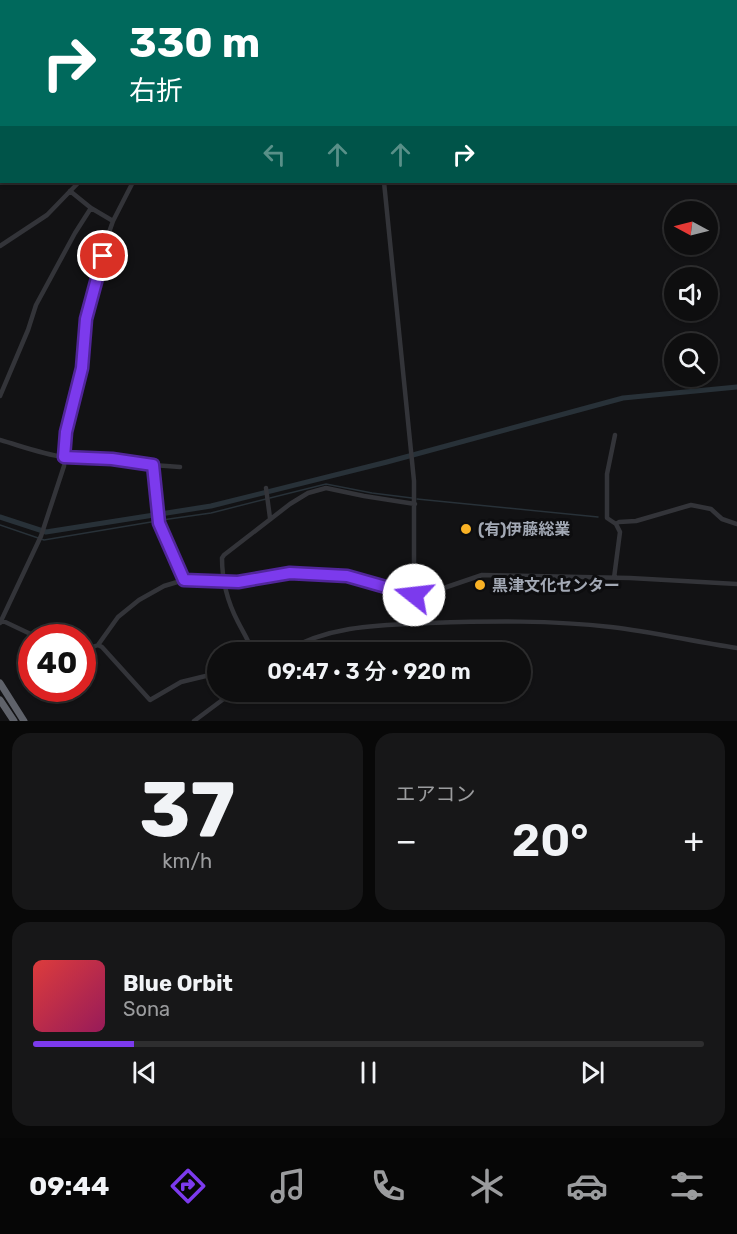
<!DOCTYPE html>
<html lang="ja">
<head>
<meta charset="utf-8">
<style>
  body { margin:0; font-family:Rubik,"Noto Sans JP",sans-serif; background:#171718; color:#f1f3f6; height:100vh; display:flex; flex-direction:column; font-size:22px; white-space:nowrap }
  * { box-sizing:border-box; margin:0 }
  p { font-size:20px; color:#9b9c9e }
  .icon { flex:none; width:33px; height:33px; fill:none; stroke:currentColor; stroke-width:2; stroke-linecap:round; stroke-linejoin:round }
  .map { position:relative; height:721px; overflow:hidden }
  .details { display:flex; flex-direction:column; gap:12px; padding:12px; background:#080808; flex:1 }
  .details>* { flex:none }
  .banner { position:absolute; left:0px; top:0px; width:738px; height:183px; box-shadow:0 2px 4px #0004,0 0 0 2px #2e2e2f; background:#00695c; color:#fff; overflow:hidden }
  .needle { width:39px; rotate:277deg }
  .controls { position:absolute; left:664px; top:201px; display:grid; gap:12px }
  .controls a { display:grid; place-items:center; width:54px; height:54px; border-radius:50%; background:#0e0e0f; box-shadow:0 2px 4px #0004,0 0 0 2px #2e2e2f; font-size:30px }
  .speed { position:absolute; left:18px; top:624px; display:flex; gap:12px; font-size:30px; font-weight:700; text-align:center }
  .speed>* { display:grid; place-content:center; width:78px; height:78px; border-radius:50%; background:#0e0e0f; box-shadow:0 2px 4px #0004,0 0 0 2px #2e2e2f; line-height:1 }
  .speed .limit { border:9px solid #d22; background:#fff; color:#111 }
  .pin { position:absolute; display:grid; place-items:center; width:51px; height:51px; color:#fff; margin:-26px; border:3px solid #fff; border-radius:50%; box-shadow:0 2px 6px #0007 }
  .me { position:absolute; width:66px; margin:-33px; rotate:286deg; stroke-linejoin:round; filter:drop-shadow(0 0 4px #0008) }
  .turn { display:flex; align-items:center; gap:21px; height:126px; padding:0 30px; font-size:27px }
  .turn .icon { width:78px; height:78px; stroke-width:2.5 }
  .turn b { display:block; font-size:42px; line-height:51px }
  .lanes { display:flex; align-items:center; height:57px; padding:0 30px; background:#0003; justify-content:center; gap:30px; direction:ltr }
  .lanes .off { opacity:.35 }
  .big { font-size:45px; font-weight:600; line-height:1.1 }
  .details .tile { flex:1; display:flex; flex-direction:column; justify-content:center; gap:9px; min-width:0; padding:0 21px; border-radius:18px; background:#171718 }
  .details .dial { align-items:center; gap:0 }
  .dial b { font-size:78px; line-height:1 }
  .song { display:flex; align-items:center; gap:18px }
  .cover { width:72px; height:72px; border-radius:9px; background:linear-gradient(135deg,hsl(0 70% 55%),hsl(330 70% 35%)) }
  .played { height:6px; border-radius:3px; background:linear-gradient(90deg,#7c3aed 15%,#2e2e2f 15%) }
  .keys { display:flex; justify-content:space-around; direction:ltr }
  .heat { display:flex; justify-content:space-between; align-items:center; font-size:33px; direction:ltr }
  .details .tiles { flex:1; display:grid; gap:12px; grid-template-columns:1fr 1fr }
  .tile:last-child { grid-column:span 2 }
  .trip { position:absolute; left:207px; top:642px; width:324px; height:60px; border-radius:30px; background:#0e0e0f; box-shadow:0 2px 4px #0004,0 0 0 2px #2e2e2f; font-weight:600; line-height:60px; text-align:center }
  .tab-bar { display:flex; height:96px; justify-content:space-around; align-items:center; background:#060606; color:#9b9c9e }
  .tab-bar .icon { width:42px; height:42px }
  .tab-bar .active { color:#7c3aed }
  .tab-bar b { font-size:27px; color:#f1f3f6 }
  .map>svg:first-child { display:block }
</style>
</head>
<body>
<div class="map">
<svg width="737" height="721" viewBox="0 0 737 721">
  <rect width="100%" height="100%" fill="#121214"/>
  <g fill="none" stroke-linecap="round" stroke-linejoin="round">
    <path stroke="#283138" stroke-width="1.5" d="M270,498L326,484L372,493L412,498
      M417,499L598,517
      M162,520L211,513L266,499
      M0,525L44,540L157,521"/>
    <path stroke="#283138" stroke-width="5" d="M0,517L46,532L211,506L387,462L623,398L737,387"/>
    <path stroke="#333439" stroke-width="4.5" d="M187,0V2
      M471,0V2
      M594,0V2
      M649,0V2
      M708,0V2
      M350,2V0
      M0,87H2
      M736,119H737
      M384,182L414,481V595
      M70,191L91,208L113,221
      M0,246L47,215L79,182
      M0,396L28,330L36,305L75,233L91,208
      M0,440C21,446 42,454 64,457C94,460 123,458 153,465L159,523L184,580
      M153,465L180,467
      M266,488L270,518
      M616,524L619,522L636,521L691,505L711,509L722,519L737,524
      M614,578L620,532L616,524L607,518V474L615,435
      M1,620L39,638
      M0,623L41,536L64,466L66,432L83,363L86,319L105,244L113,221L133,182
      M98,645L102,647L150,700L181,682L218,673
      M82,651L98,645L118,617L139,600L164,586L184,580L238,582L290,573L347,576L414,595L435,591L482,575L630,578L737,584
      M252,652C250,642 243,632 238,622C227,601 222,582 222,558L224,555L290,504L308,493L326,488L364,496L415,504
      M284,652C329,625 379,625 429,623C490,621 551,620 611,627C654,632 695,642 737,648
      M194,721L233,692"/>
    <path stroke="#4f5158" stroke-width="6" d="M0,78H2
      M736,136H737"/>
    <path stroke="#5f626a" stroke-width="7" d="M0,683L24,721
      M0,700L14,721"/>
  </g>
  <g fill="none" stroke-linecap="round" stroke-linejoin="round">
    <g stroke="#51269a" stroke-width="15">
      <path id="route" d="M103,256L86,319L82,368L66,432L64,457L112,459L153,465L159,523L184,580L238,582L290,573L347,576L414,595"/>
    </g>
    <use href="#route" stroke="#7c3aed" stroke-width="10"/>
  </g>
  <g fill="#f9b225" stroke="#0d0d0f" stroke-width="2">
    <circle cx="466" cy="529" r="6"/>
    <circle cx="480" cy="585" r="6"/>
  </g>
  <g text-anchor="middle" stroke-width="6" stroke-linejoin="round" paint-order="stroke">
    <g font-size="16" font-weight="bold" fill="#a3a9b5" stroke="#0d0d0f" text-anchor="start">
      <text x="478" y="535">(有)伊藤総業</text>
      <text x="492" y="591">黒津文化センター</text>
    </g>
  </g>
</svg>
<div class="controls">
<a><svg class="needle" viewBox="-14 -14 28 28"><path d="M0-13l5 13h-10z" fill="#e53935"/><path d="M0 13l5-13h-10z" fill="#9b9c9e"/></svg></a>
<a><svg class="icon" aria-label="sound" viewBox="0 0 24 24"><path d="M4 9h4l5-4v14l-5-4H4zM17 9q2 3 0 6"/></svg></a>
<a><svg class="icon" aria-label="search" viewBox="0 0 24 24"><circle cx="10" cy="10" r="6"/><path d="M15 15l6 6"/></svg></a>
</div>
<div class="speed"><div class="limit">40</div></div>
<div class="pin" style="left:103px;top:256px;background:#d93025"><svg class="icon" aria-label="arrive" viewBox="0 0 24 24"><path d="M6 21V4h12l-3 4 3 4H6"/></svg></div>
<svg class="me" style="left:414px;top:595px" viewBox="-20 -20 40 40"><circle r="19" fill="#fff"/><path d="M0-13L10 11 0 6-10 11z" fill="#7c3aed"/></svg>
<div class="trip">09:47 · 3 分 · 920 m</div>
<div class="banner">
<div class="turn"><svg class="icon" aria-label="right" viewBox="0 0 24 24"><path d="M7 20v-9h11M14 6l5 5-5 5"/></svg><div><b>330 m</b>右折</div></div>
<div class="lanes"><svg class="icon off" aria-label="left" viewBox="0 0 24 24"><path d="M17 20v-9H6M10 6l-5 5 5 5"/></svg><svg class="icon off" aria-label="ahead" viewBox="0 0 24 24"><path d="M12 20V5M6 11l6-6 6 6"/></svg><svg class="icon off" aria-label="ahead" viewBox="0 0 24 24"><path d="M12 20V5M6 11l6-6 6 6"/></svg><svg class="icon" aria-label="right" viewBox="0 0 24 24"><path d="M7 20v-9h11M14 6l5 5-5 5"/></svg></div>
</div>
</div>
<section class="details">
<div class="tiles">
<div class="tile dial"><b>37</b><p>km/h</p></div>
<div class="tile"><p>エアコン</p>
<div class="heat"><a>−</a><b class="big">20°</b><a>+</a></div>
</div>
<div class="tile">
<div class="song"><i class="cover"></i><div><b>Blue Orbit</b><p>Sona</p></div></div>
<div class="played"></div>
<div class="keys"><svg class="icon" aria-label="previous" viewBox="0 0 24 24"><path d="M18 5L8 12l10 7zM5 5v14"/></svg><svg class="icon" aria-label="pause" viewBox="0 0 24 24"><path d="M8 5v14M16 5v14"/></svg><svg class="icon" aria-label="next" viewBox="0 0 24 24"><path d="M6 5l10 7-10 7zM19 5v14"/></svg></div>
</div>
</div>
</section>
<nav class="tab-bar">
<b>09:44</b>
<svg class="icon active" aria-label="directions" viewBox="0 0 24 24"><path d="M12 3l9 9-9 9-9-9zM9 14v-3h6M13 9l2 2-2 2"/></svg>
<svg class="icon" aria-label="music" viewBox="0 0 24 24"><path d="M9 18V5l10-2v13"/><circle cx="6" cy="18" r="3"/><circle cx="16" cy="16" r="3"/></svg>
<svg class="icon" aria-label="phone" viewBox="0 0 24 24"><path d="M5 4h4l2 5-3 2q2 4 5 5l2-3 5 2v4C11 20 4 13 5 4z"/></svg>
<svg class="icon" aria-label="climate" viewBox="0 0 24 24"><path d="M12 3v18M4 7l16 10M4 17L20 7"/></svg>
<svg class="icon" aria-label="car" viewBox="0 0 24 24"><path d="M5 17H2v-5l4-1 3-4h7l3 4 3 1v5h-3M9 17h6M6 11h13"/><circle cx="7" cy="17" r="2"/><circle cx="17" cy="17" r="2"/></svg>
<svg class="icon" aria-label="filters" viewBox="0 0 24 24"><path d="M4 7h16M4 17h16"/><circle cx="9" cy="7" r="2"/><circle cx="15" cy="17" r="2"/></svg>
</nav>
</body>
</html>
